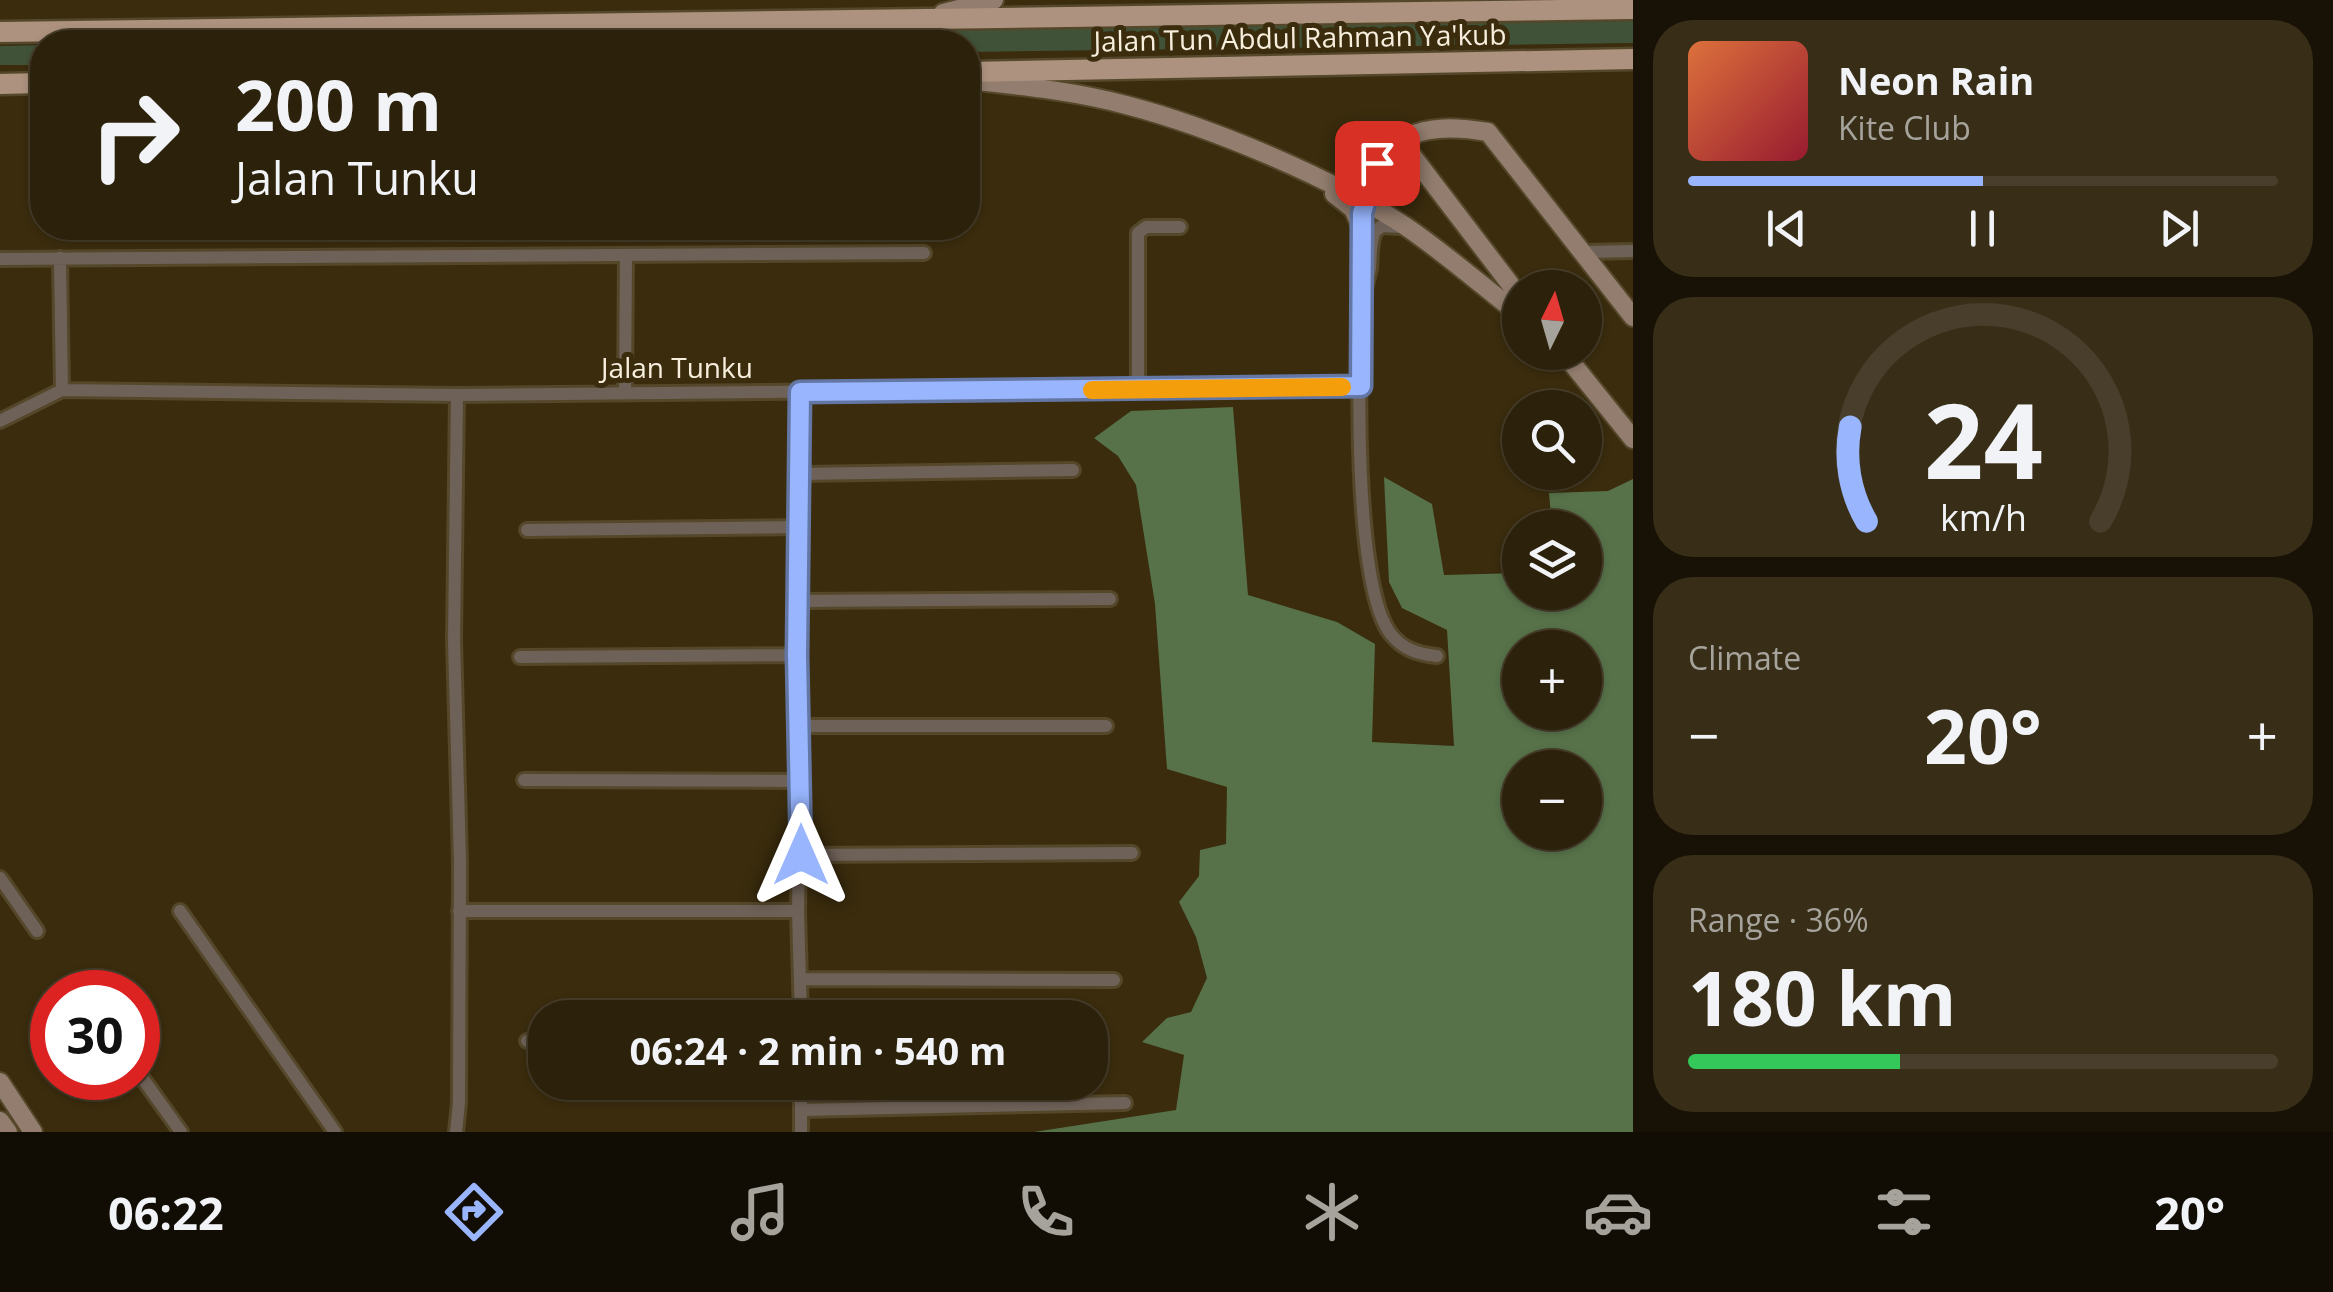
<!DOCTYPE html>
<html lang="en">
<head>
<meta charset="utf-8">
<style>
  body { margin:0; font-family:"Open Sans",sans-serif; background:#382e18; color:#f1f3f6; height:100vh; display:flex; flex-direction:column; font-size:38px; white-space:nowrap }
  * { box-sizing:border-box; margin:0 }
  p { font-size:32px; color:#a6a39c }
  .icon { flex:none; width:55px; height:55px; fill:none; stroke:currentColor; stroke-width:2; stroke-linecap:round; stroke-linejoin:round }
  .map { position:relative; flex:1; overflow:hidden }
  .side { display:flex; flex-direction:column; gap:20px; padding:20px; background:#181206; width:700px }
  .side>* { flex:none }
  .top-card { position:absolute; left:30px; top:30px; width:950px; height:210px; border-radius:40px; box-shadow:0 2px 8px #0004,0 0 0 2px #483e2b; background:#2c210a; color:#f1f3f6; overflow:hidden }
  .needle { width:65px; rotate:5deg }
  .buttons { position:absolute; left:1502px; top:270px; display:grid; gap:20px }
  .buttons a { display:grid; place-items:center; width:100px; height:100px; border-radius:50%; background:#2c210a; box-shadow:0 2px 8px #0004,0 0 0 2px #483e2b; font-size:50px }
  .speed { position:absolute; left:30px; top:970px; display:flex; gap:20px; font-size:50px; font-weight:700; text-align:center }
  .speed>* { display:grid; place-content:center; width:130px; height:130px; border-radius:50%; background:#2c210a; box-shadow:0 2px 8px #0004,0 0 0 2px #483e2b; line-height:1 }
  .speed .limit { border:15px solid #d22; background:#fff; color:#111 }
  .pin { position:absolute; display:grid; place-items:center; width:85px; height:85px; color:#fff; margin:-42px; border-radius:20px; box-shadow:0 5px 15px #0006 }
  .me { position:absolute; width:110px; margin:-55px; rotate:0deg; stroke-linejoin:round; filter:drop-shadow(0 0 8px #0008) }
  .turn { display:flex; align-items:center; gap:35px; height:210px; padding:0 40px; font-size:45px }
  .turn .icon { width:130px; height:130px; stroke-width:2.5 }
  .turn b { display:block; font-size:70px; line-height:85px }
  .big { font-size:75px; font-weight:700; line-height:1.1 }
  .side .widget { flex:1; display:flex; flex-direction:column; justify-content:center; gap:15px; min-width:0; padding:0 35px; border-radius:40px; background:#382e18 }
  .side .dial { align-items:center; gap:0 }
  .dial svg { height:260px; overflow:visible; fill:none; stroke:#483e2b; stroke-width:7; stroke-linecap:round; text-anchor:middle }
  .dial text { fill:#f1f3f6; stroke:none }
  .song { display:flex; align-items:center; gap:30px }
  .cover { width:120px; height:120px; border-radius:15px; background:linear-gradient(135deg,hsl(20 70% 55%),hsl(350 70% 35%)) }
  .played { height:10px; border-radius:5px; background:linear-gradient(90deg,#98b5fd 50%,#483e2b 50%) }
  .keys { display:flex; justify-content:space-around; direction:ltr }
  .heat { display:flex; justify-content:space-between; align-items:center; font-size:55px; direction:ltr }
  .charge { height:15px; border-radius:8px; background:linear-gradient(90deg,#34c759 36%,#483e2b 0) }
  .trip { position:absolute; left:528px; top:1000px; width:580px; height:100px; border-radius:40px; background:#2c210a; box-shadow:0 2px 8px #0004,0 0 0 2px #483e2b; font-weight:700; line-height:100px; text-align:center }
  .menu { display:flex; height:160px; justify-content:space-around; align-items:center; background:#120d04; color:#a6a39c }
  .menu .icon { width:70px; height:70px }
  .menu .current { color:#98b5fd }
  .menu b { font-size:45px; color:#f1f3f6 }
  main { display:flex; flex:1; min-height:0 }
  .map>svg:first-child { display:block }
</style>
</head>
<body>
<main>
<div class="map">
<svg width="1633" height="1132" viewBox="0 0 1633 1132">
  <rect width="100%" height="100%" fill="#3a2c0d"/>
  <path fill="#405237" d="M1633,20V43L968,52V42H199Z
    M42,45V65H0V46Z"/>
  <path fill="#577249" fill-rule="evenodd" d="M1233,407L1248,595L1337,622L1375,644L1372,742L1454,746L1447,630L1402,608L1389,582L1384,477L1432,504L1444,575L1520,573V592H1585V528L1552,527L1549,493L1608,491L1633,479V1132H1034L1176,1110L1184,1055L1142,1042L1167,1018L1191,1012L1207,978L1196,937L1179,902L1199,876L1200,850L1226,844L1227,787L1167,769L1155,604L1136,485L1118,456L1094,438L1131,411ZM1520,648H1585V712H1520ZM1520,768H1585V832H1520Z"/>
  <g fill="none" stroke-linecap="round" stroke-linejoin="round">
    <g stroke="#54472a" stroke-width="18">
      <path id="street" d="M1362,221V286
        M1400,227L1382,226L1375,231C1370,243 1371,255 1370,268C1368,279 1364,288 1363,299C1357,363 1354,584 1390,633C1402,649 1417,654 1437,656
        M1584,252L1633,251
        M60,258L62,390
        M0,259L924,253
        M1138,390V233L1146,227H1180
        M800,392L797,655L801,726L798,911L801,1018
        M625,393L626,257
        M0,421L62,390L457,395L1361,386
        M800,474L1073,470
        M527,530L801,527
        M800,601L1110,599
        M520,657L797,655
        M801,726H1106
        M524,780L801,781
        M801,855L1132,853
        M0,878L37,931
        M180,911L335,1132
        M459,911H798
        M801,979L1114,980
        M527,1041H545
        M138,1072L181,1132
        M801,1082V1132
        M801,1110L1125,1103
        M456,1132L459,1103L460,862L454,640L457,395"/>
    </g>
    <g stroke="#54472a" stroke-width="22">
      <path id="secondary" d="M943,13L994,0
        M968,80C1021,86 1074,91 1126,105C1211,127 1332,178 1405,226C1445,253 1482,286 1520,315
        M1401,141L1520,297
        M1334,194L1353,209L1362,228
        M1365,201C1383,132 1422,121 1488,132L1633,317
        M1563,352L1633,439
        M0,1082L33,1132
        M0,1121L8,1132"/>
    </g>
    <g stroke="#54472a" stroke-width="25">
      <path id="primary" d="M0,32L1633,9
        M968,72L1633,59
        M0,84L42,83"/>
    </g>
    <use href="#street" stroke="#6e6158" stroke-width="12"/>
    <use href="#secondary" stroke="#927d6e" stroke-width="18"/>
    <use href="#primary" stroke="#ad927f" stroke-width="20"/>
  </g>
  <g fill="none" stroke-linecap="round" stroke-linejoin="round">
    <g stroke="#6376a4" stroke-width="25">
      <path id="route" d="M801,855L797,655L800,392L1361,386L1362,213L1377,163"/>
    </g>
    <use href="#route" stroke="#98b5fd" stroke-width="18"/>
    <path stroke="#f59e0b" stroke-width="18" d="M1092,390L1342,387"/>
  </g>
  <g text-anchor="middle" stroke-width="10" stroke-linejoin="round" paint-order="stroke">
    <g font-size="28" fill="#f7eedd" stroke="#3a2c0d">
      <text transform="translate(1300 38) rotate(-1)" y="10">Jalan Tun Abdul Rahman Ya'kub</text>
      <text x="677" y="378">Jalan Tunku</text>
    </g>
  </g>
</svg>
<div class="buttons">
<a><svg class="needle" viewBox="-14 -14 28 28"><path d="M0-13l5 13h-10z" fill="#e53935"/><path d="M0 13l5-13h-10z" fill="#a6a39c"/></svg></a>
<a><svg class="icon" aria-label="search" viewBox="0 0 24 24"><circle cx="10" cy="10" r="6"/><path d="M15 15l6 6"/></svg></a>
<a><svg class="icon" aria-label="layers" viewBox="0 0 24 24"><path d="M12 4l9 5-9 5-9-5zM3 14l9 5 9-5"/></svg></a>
<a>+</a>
<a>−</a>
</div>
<div class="speed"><div class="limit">30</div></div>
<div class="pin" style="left:1377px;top:163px;background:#d93025"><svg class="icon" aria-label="arrive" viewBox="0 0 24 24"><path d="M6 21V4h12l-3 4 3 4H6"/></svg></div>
<svg class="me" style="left:801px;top:855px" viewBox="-20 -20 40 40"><path d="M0-17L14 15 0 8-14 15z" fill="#98b5fd" stroke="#fff" stroke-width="4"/></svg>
<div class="trip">06:24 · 2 min · 540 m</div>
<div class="top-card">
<div class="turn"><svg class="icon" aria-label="right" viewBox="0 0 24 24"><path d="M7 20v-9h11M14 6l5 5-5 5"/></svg><div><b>200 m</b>Jalan Tunku</div></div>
</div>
</div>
<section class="side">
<div class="widget">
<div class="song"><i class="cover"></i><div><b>Neon Rain</b><p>Kite Club</p></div></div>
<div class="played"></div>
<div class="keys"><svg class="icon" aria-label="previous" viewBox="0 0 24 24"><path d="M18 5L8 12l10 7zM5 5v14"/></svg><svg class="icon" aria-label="pause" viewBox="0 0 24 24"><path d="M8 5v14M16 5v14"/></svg><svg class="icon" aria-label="next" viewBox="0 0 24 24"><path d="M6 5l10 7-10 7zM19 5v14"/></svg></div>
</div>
<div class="widget dial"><svg viewBox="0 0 100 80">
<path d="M14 69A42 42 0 1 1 86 69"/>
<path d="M14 69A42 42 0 0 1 9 40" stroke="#98b5fd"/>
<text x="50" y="56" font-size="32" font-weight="700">24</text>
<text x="50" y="72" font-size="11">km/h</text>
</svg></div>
<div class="widget"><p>Climate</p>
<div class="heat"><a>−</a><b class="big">20°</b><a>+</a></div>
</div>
<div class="widget"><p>Range · 36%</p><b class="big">180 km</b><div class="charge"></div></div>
</section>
</main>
<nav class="menu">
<b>06:22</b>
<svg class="icon current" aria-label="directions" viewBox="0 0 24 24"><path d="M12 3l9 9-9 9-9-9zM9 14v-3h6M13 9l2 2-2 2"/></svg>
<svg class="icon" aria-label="music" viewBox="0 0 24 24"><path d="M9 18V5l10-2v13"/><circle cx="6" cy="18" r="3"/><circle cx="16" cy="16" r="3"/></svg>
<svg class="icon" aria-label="phone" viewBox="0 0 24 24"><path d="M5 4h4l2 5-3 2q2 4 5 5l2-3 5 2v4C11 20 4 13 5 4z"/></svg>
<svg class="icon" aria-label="climate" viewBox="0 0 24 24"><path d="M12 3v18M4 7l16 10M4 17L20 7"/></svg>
<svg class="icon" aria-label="car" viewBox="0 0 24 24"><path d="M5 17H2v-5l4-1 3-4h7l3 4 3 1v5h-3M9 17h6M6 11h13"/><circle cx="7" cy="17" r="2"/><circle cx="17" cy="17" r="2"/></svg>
<svg class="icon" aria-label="filters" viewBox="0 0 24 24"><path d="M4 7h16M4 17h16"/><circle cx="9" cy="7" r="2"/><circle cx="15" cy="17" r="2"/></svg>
<b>20°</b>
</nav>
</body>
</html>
